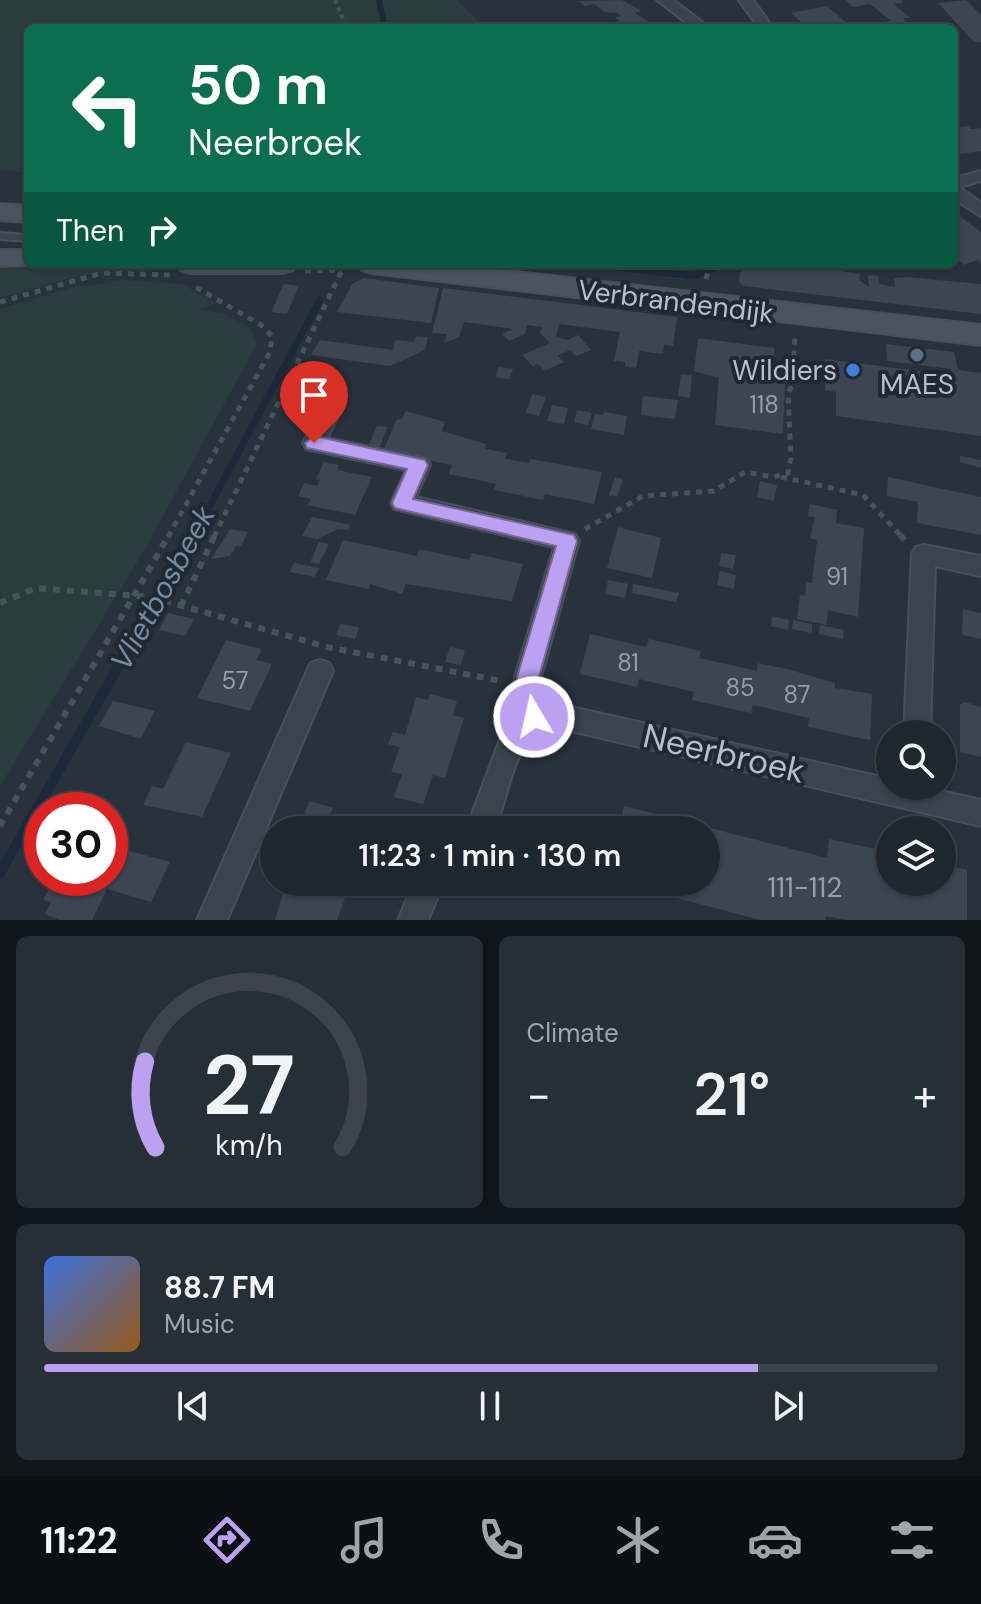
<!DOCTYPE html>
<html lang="en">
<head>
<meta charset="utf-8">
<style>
  body { margin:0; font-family:"DM Sans",sans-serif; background:#262e36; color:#f1f3f6; height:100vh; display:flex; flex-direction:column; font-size:30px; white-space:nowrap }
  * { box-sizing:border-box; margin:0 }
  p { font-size:26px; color:#a1a5aa }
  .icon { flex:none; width:44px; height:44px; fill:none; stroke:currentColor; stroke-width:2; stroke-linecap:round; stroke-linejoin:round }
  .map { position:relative; height:920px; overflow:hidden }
  .drawer { display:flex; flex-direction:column; gap:16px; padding:16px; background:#101519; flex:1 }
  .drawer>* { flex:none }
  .hud { position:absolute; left:24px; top:24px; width:934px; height:244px; border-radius:12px; box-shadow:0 2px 6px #0004,0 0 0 2px #3c434a; background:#0b6e4f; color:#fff; overflow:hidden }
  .buttons { position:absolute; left:876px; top:720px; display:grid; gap:16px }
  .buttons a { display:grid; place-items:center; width:80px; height:80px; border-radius:50%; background:#1e262e; box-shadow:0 2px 6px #0004,0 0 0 2px #3c434a; font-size:40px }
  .speed { position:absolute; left:24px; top:792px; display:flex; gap:16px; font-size:40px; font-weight:700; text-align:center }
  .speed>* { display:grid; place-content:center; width:104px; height:104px; border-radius:50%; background:#1e262e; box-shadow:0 2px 6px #0004,0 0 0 2px #3c434a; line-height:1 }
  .speed .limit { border:12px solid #d22; background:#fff; color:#111 }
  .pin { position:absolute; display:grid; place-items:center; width:68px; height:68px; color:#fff; margin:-82px -34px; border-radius:50% 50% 50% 0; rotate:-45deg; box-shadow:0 0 8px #0007 }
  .pin .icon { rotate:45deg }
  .me { position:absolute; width:88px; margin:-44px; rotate:351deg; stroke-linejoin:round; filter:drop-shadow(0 0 6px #0008) }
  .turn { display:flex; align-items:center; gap:28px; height:168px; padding:0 32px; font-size:36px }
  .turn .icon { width:104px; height:104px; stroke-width:2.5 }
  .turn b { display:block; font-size:56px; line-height:68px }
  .then { display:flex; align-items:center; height:76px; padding:0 32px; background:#0003; gap:16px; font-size:30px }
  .big { font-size:60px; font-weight:600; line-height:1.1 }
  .drawer .tile { flex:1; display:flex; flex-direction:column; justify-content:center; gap:12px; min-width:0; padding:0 28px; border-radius:12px; background:#262e36 }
  .drawer .dial { align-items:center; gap:0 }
  .dial svg { height:208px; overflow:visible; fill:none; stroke:#3c434a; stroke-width:7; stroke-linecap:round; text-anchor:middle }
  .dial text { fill:#f1f3f6; stroke:none }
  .song { display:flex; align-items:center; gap:24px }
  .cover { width:96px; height:96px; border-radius:12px; background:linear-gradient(135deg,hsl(220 70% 55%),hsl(30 70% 35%)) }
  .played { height:8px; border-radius:4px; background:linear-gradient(90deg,#bca0f2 80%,#3c434a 80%) }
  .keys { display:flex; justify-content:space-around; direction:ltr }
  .heat { display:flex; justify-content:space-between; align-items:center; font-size:44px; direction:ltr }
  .drawer .tiles { flex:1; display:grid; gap:16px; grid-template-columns:1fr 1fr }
  .tile:last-child { grid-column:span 2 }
  .trip { position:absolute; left:260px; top:816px; width:460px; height:80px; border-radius:40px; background:#1e262e; box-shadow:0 2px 6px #0004,0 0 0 2px #3c434a; font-weight:600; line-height:80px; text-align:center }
  .tab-bar { display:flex; height:128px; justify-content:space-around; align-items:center; background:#0c0f12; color:#a1a5aa }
  .tab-bar .icon { width:56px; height:56px }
  .tab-bar .current { color:#bca0f2 }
  .tab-bar b { font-size:36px; color:#f1f3f6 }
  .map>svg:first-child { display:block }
</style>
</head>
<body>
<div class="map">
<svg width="981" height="920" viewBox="0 0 981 920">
  <rect width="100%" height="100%" fill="#28323d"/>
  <path fill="#2a3c3e" d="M0,0H457L485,28H28V173L0,170Z
    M0,263L154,267L153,271L86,274L0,298Z
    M566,264H650L686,269V280Z
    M122,280L182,284L215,303L199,309L225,314L251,328L257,344L145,549L0,786V309L70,288Z"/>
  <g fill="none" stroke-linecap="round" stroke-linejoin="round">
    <path stroke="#1c293a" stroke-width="6" d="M379,0L385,28"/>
    <path stroke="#1c293a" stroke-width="7" d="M590,264L693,276L725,264
      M193,537L320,300"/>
    <path stroke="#1c293a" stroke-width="10" d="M0,873L194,535"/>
  </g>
  <path fill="#3a4652" d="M622,0L641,11L635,13L658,28H628L615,18L621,16L617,13L605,12L594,4L585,6L578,1Z
    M846,0H901L903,3L894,4L910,18H903L909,26L921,28H878L874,24L891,21L870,4L853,7Z
    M966,0L981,15V42H974L938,3Z
    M827,6L852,28H807L791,13Z
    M968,126L971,129L981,128V151L959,154L954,149V128Z
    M954,212L981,232V263L977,260L964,265L959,260L954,261Z
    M758,264H830L841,267V271L860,274L859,280L869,287L868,275L878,276L879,284L895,287L894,278L906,277L981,284V314L744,286L739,282L740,272Z
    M364,278L439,288L431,323L337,312L352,284Z
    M284,284L299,286L287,314L271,312Z
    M443,288L677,317L673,346L664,345L663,354L639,351L636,368L625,366V362L614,361L620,332L559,324L556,337L568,340L578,335L591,350L576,356L570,350L557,356L564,362L545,371L538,364L533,366L522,355L550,343L540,333L542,327L527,325L525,334L509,341L502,334L513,329L464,322L459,337L444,343L447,334L432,333Z
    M416,336L428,337L425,350L390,366L311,355L320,340L393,350L395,340L414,342Z
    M698,338L774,348L775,380L785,382L783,434L715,425L719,378L694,371Z
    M886,344L954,352L958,370L981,373V436L836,416V392L825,390V359L951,375V369L887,361Z
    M499,367L513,369L509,379L495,377Z
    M681,374L692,375L690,398L678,396Z
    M532,394L546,397L539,416L526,413Z
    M643,396L678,400L675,419L641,415Z
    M552,405L568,408L564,424L547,421Z
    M577,410L592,413L588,425L574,422Z
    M406,411L445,422L442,431L486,444L485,449L507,453L505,459L529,463L530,459L602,472L594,504L545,494L543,500L494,490L496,484L449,474L452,465L383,451L397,419L401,420Z
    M604,412L627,416L624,435L591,429L595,414L603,415Z
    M377,426L388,427L379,448L368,446Z
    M960,456L981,460V468L960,462Z
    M324,462L339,465L337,470L372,477L355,515L307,505L311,499L298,496L304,483L317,486L320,480L316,479Z
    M615,477L623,479L617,497L609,495Z
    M888,477L981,497V535L917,523L918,502L887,496Z
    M760,481L777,485L774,501L757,497Z
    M810,504L837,510L836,523L864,528L858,617L828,610L826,625L797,619L800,595L805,596L806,582L812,583L817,540L810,538L815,517L808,516Z
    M312,517L332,521L350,525L348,530L338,529L318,539L302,536Z
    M618,527L661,538L652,578L607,568Z
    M230,529L248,532L241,546H236L230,556L211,559Z
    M343,540L417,556L419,549L469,560L471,553L523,564L512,601L406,584L402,594L370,584L369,589L326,580Z
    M319,542L329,544L319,564L310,562Z
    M721,553L736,555L733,569L719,566Z
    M294,563L319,568L314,577L290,572Z
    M720,571L736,575L734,589L717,585Z
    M608,580L628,584L625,598L605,594Z
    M633,584L679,593L676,602L632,593Z
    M963,609L981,613V639L962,635Z
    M168,613L194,619L185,636L159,630Z
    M772,616L789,620L788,630L771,626Z
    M793,620L812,624V633L792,629Z
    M340,624L359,627L355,639L336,635Z
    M820,625L844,630L843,639L819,634Z
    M590,634L646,647L649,639L701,651L699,658L757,671L758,663L787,669L835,683V688L872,694L870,740L808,727L809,718L753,705L751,713L692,700L694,692L639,679L637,687L580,674Z
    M226,640L262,649L256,660L272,664L250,711L197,698Z
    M450,647L465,650L461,665L445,662Z
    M430,694L457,701L453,715L464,718L445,778L433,775L423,804L394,797L402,774L391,772L400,747L388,744L393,732L405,735L416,697L428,700Z
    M113,701L155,711L141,739L99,726Z
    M965,702L981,707V757L960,752V705Z
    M186,742L231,753L202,817L143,805L152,786L163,789Z
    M310,801L333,808L327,820L304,813Z
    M624,806L827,858L829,839L890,852V882H942V864L967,870V920H845L826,916V920H761L638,888L627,882H706V830H619Z
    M118,848L170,862L151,902L107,889L92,920H60L45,914L51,902L43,900L55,878H74L99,885L103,878H110V863Z
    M286,882H351L337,920H275Z"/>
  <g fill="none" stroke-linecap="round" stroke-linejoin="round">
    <g stroke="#484f59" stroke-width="4">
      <path id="lane" d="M0,233L28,235V241L0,239Z"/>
    </g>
    <g stroke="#484f59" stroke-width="4">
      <path id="street" d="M657,0H673L710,28H693Z
        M739,0H753L773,28H759Z
        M981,171V181L959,187L981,203V216L954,199V178Z
        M329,404L340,412L327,438L427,459L430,465L416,497L575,534L579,541L541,677L544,706L554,703L890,779V786H920L981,800V826L554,727C510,738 511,794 494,830H466L502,734L520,715L514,693L515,677L554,547L394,509L391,503L406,470L306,449L303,443L322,407Z
        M924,545L981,556V576L935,566L930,734H904L912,554L916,547Z
        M320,660L329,663L333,671L227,920H197L307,671L311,663Z
        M414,882H444L428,920H398Z"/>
    </g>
    <g stroke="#484f59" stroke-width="4">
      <path id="secondary" d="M0,204L28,206V222L0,220Z
        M0,250H28V264H38L0,266Z
        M177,264H297L293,270L283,273H191L181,270Z
        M358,264H447L981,325V345L372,273L362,270Z"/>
    </g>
    <path stroke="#435556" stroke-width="4" stroke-dasharray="4 4" stroke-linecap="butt" d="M335,0L347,28"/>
    <path stroke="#435556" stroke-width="5" stroke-dasharray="6 6" stroke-linecap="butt" d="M701,264L708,272L705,282
      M305,271L342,270
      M0,302L102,273L171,275
      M781,477L863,495L902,537
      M585,529L643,496L714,491L745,472L773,477L788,473L791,458L788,393L792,386L795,336
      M168,537L270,352L272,336L261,325L194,286
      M214,537L342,270"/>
    <path stroke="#435556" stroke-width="6" stroke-dasharray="7 7" stroke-linecap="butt" d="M900,535L908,543
      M0,603L36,588L151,597L327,647L501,681
      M181,606L215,535
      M0,826L169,535"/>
    <use href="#lane" fill="#3b434d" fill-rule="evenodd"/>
    <use href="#street" fill="#3b434d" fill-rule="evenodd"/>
    <use href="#secondary" fill="#4a5360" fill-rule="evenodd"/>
  </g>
  <path fill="#bca0f2" stroke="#7a689d" stroke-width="2" d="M314,436L425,460L428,465L413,499L574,535L577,541L539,677L538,693L545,717L542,724L534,727L526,724L516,693L517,677L556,546L395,508L392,503L407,469L307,448L305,443Z"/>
  <circle fill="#5c6f8a" stroke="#202832" stroke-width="3" cx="917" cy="355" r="8"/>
  <circle fill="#3f7fe0" stroke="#202832" stroke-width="3" cx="853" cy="370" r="8"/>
  <g text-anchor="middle" stroke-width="8" stroke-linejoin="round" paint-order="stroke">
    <g font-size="24" fill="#969fa9">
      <text x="764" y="413">118</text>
      <text x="837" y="585">91</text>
      <text x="628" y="671">81</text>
      <text x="235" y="689">57</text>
      <text x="740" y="696">85</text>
      <text x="797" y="703">87</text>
    </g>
    <g font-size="28" fill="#b8bfc8" stroke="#202832">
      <text transform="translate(676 301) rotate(7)" y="10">Verbrandendijk</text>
    </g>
    <g font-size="28" fill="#b8bfc8" stroke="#202832" text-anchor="end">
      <text x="837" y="380">Wildiers</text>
      <text x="917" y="394" text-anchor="middle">MAES</text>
    </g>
    <g font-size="28" fill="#969fa9">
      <text x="805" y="897">111-112</text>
    </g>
    <g font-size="30" font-style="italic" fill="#758aa3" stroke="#202832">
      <text transform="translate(163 588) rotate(-61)" y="10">Vlietbosbeek</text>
    </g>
    <g font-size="34" fill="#b8bfc8" stroke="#202832">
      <text transform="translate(724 753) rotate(13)" y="12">Neerbroek</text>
    </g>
  </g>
</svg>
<div class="buttons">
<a><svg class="icon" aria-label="search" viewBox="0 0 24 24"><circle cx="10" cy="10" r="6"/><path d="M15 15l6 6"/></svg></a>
<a><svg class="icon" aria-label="layers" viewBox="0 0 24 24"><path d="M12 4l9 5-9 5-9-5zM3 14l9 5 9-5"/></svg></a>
</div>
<div class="speed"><div class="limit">30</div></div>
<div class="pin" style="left:314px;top:443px;background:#d93025"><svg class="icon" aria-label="arrive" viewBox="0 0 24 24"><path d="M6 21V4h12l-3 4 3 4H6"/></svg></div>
<svg class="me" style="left:534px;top:717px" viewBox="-20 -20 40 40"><circle r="17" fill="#bca0f2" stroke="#fff" stroke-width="3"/><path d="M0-11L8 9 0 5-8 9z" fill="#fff"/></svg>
<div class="trip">11:23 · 1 min · 130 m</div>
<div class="hud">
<div class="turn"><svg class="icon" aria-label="left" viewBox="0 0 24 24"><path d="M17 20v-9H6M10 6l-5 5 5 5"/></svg><div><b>50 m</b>Neerbroek</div></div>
<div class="then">Then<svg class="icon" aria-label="right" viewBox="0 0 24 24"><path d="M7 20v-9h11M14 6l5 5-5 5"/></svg></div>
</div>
</div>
<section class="drawer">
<div class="tiles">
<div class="tile dial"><svg viewBox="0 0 100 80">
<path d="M14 69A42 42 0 1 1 86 69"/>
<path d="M14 69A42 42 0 0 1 10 36" stroke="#bca0f2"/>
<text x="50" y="56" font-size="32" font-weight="700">27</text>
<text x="50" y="72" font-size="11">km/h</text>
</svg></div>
<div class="tile"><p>Climate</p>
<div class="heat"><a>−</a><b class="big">21°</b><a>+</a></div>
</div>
<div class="tile">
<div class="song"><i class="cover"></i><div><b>88.7 FM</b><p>Music</p></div></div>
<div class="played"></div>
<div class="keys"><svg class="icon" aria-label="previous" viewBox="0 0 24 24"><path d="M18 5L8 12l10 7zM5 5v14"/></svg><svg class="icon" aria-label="pause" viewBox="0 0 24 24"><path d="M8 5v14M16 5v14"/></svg><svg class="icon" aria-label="next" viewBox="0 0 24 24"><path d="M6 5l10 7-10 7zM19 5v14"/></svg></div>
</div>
</div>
</section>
<nav class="tab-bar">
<b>11:22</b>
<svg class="icon current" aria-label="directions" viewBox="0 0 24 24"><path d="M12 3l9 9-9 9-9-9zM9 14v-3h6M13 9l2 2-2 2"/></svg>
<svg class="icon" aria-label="music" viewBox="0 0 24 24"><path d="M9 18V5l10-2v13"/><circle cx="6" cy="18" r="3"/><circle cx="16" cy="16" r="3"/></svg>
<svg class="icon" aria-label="phone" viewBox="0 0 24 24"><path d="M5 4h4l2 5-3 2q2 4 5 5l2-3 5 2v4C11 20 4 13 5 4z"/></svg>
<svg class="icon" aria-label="climate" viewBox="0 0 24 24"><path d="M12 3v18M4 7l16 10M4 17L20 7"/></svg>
<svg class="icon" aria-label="car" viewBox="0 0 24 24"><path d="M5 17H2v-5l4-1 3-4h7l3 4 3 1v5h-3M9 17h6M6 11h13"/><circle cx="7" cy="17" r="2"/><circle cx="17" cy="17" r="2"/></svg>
<svg class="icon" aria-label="filters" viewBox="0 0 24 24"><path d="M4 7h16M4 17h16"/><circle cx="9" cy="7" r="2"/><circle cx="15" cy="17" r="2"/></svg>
</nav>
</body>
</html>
